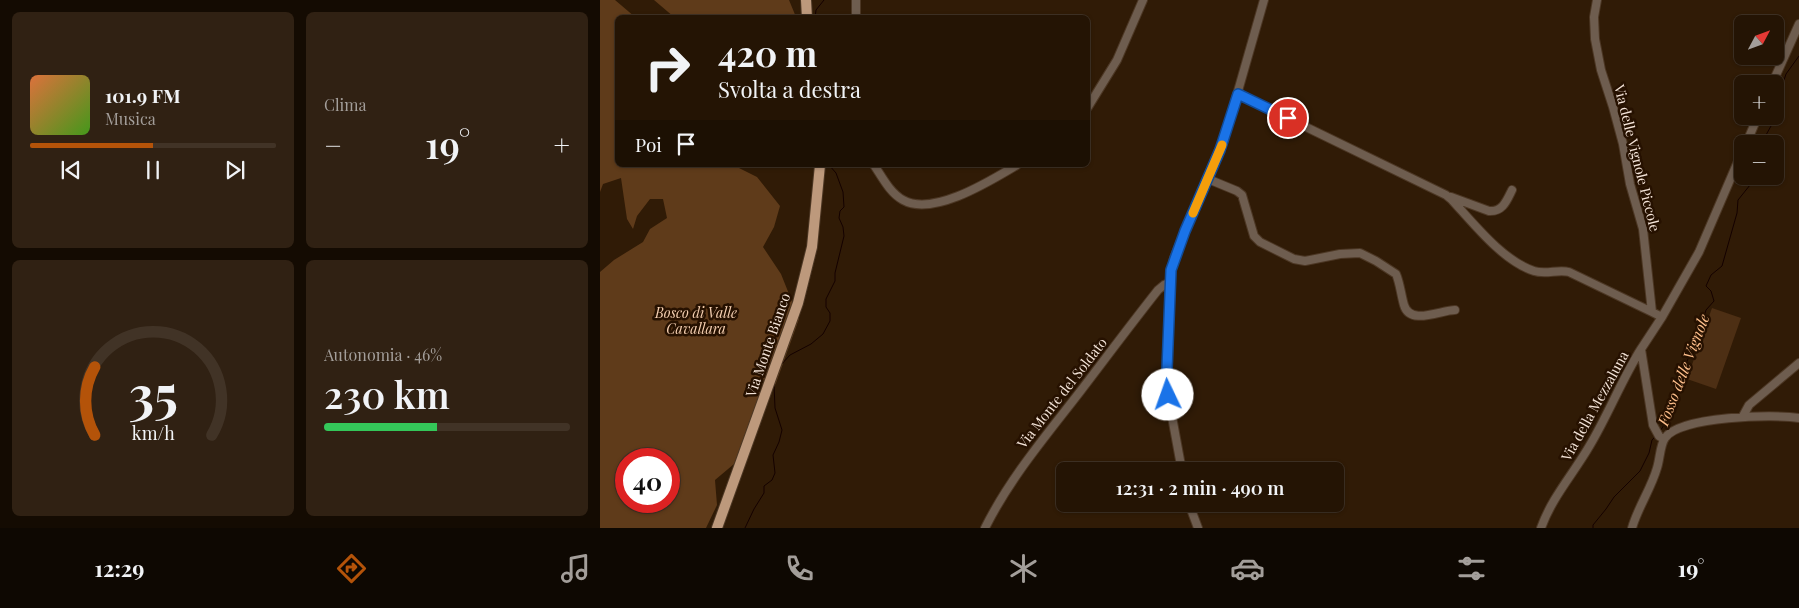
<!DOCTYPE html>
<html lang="it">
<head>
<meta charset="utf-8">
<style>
  body { margin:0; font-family:"Playfair Display",serif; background:#302113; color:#f1f3f6; height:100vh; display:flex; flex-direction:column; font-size:19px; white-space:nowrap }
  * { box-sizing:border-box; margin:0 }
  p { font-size:16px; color:#a39e9a }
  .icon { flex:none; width:28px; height:28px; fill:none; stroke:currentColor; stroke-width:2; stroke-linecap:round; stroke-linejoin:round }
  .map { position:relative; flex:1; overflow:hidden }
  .sheet { display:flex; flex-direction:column; gap:12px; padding:12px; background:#140b02; width:600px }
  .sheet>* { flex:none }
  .banner { position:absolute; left:15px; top:15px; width:475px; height:152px; border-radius:8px; box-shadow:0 1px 4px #0004,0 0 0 1px #413326; background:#241404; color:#f1f3f6; overflow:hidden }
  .needle { width:32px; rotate:49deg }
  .controls { position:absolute; left:1134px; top:15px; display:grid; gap:10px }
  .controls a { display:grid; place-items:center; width:50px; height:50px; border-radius:8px; background:#241404; box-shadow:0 1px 4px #0004,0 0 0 1px #413326; font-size:25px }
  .speed { position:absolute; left:15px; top:448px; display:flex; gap:10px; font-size:25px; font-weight:700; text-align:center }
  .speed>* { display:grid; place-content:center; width:65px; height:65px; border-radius:50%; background:#241404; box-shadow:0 1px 4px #0004,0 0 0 1px #413326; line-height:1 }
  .speed .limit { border:8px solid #d22; background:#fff; color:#111 }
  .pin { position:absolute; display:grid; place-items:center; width:42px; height:42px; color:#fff; margin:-21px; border:2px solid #fff; border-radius:50%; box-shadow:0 1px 5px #0007 }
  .me { position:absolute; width:55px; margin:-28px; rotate:357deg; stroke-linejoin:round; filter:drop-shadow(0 0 4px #0008) }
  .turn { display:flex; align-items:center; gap:18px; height:105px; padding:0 20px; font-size:22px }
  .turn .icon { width:65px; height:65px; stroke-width:2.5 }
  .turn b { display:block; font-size:35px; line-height:42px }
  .then { display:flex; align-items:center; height:48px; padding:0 20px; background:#0003; gap:10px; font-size:19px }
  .big { font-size:38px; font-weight:600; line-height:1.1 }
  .sheet .card { flex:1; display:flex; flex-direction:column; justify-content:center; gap:8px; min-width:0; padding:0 18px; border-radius:8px; background:#302113 }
  .sheet .dial { align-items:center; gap:0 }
  .dial svg { height:130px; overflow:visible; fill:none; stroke:#413326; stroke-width:7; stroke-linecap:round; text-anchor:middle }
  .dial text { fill:#f1f3f6; stroke:none }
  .song { display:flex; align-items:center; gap:15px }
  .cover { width:60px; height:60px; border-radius:8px; background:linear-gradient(135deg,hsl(20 70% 55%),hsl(100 70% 35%)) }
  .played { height:5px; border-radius:2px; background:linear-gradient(90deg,#b45309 50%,#413326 50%) }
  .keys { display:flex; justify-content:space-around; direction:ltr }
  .heat { display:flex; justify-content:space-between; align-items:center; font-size:28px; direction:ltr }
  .charge { height:8px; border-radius:4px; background:linear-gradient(90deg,#34c759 46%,#413326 0) }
  .sheet .tiles { flex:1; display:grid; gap:12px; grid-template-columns:repeat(2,1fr) }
  .trip { position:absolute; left:456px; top:462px; width:288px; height:50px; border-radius:8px; background:#241404; box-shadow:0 1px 4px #0004,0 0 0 1px #413326; font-weight:600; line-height:50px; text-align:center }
  .dock { display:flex; height:80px; justify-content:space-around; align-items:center; background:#0e0802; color:#a39e9a }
  .dock .icon { width:35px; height:35px }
  .dock .current { color:#b45309 }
  .dock b { font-size:22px; color:#f1f3f6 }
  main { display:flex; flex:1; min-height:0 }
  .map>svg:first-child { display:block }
</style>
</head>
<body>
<main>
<section class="sheet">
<div class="tiles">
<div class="card">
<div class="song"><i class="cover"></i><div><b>101.9 FM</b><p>Musica</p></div></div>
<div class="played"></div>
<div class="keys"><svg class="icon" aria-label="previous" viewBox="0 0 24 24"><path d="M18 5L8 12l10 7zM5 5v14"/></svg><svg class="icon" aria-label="pause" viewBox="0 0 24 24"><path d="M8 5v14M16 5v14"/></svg><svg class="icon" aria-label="next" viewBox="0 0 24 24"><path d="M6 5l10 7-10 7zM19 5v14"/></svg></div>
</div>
<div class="card"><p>Clima</p>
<div class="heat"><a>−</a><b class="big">19°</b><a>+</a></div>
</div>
<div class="card dial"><svg viewBox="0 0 100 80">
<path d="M14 69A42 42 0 1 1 86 69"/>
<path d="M14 69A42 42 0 0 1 14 27" stroke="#b45309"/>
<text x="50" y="56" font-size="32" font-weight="700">35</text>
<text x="50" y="72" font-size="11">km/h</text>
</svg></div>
<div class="card"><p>Autonomia · 46%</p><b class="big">230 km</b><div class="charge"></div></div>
</div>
</section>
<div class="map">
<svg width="1199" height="528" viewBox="0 0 1199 528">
  <rect width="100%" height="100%" fill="#301b06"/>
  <path fill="#4d2f14" d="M1112,308L1141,318L1116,389L1087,379Z"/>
  <path fill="#5f3b1a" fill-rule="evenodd" d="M0,0H15L35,17L18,18V165H133L157,177L180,206L174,227L163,247L181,274L199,319L176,383L134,464L115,480L117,505L106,528H0V272L14,260L43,242L50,229L67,218L63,199H50L37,216L33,229L27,219L21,178L3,184L0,192ZM26,459H69V501H26Z
    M54,0H189L196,17H74Z"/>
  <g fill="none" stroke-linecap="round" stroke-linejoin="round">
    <path stroke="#140100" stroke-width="1" d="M215,18L216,10L224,0
      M1175,107L1186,74L1199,56
      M1161,144L1171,126L1173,116
      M180,366L190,355L211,344L223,334L230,321V313L226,307V299L235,281V273L244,236L243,227L239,218L240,211L244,207L243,192L236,173L229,165
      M1060,431C1069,420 1069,407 1074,394C1084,366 1098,339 1106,310L1114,301L1111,291L1106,286L1111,275L1122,266L1137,213L1138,200L1150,185L1153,176
      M145,528L154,509L164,493V486L172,480L175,473L173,455L179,442L182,430L175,408L174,384
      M993,528V525L1006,509L1014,497L1040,471L1049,453L1052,440L1056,436"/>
    <g stroke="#4c3724" stroke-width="10">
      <path id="minor" d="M997,0L994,17L995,39L1001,70L1013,107L1023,144L1030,184L1043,229L1052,312L1062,317
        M256,18V0
        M1172,84L1199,24
        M638,94L846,195L852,200C874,224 903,261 934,271C946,275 958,269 969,272L1052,312
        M488,107L517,60L543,0
        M1146,144L1158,116
        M274,165C282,177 290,193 303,200C333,217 390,181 417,165
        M608,179L637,191L642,195L654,236L660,242L694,259L705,261L740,254L760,253L776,261L796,274C800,283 801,295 804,305C810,326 841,310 855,310
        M851,197L889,211C903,212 907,200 912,190
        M1041,349L1062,317L1099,252L1142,152
        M1143,416L1149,405L1199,363
        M582,471L568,395L567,369L570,275L574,258L585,231L626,133L664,0
        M589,504L598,528
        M385,528C410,478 445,437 479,393C505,359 531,324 558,290L564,285L569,283
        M941,528C952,497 974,473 990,445C1009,413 1022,379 1041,349L1053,425L1059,436L1064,439
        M1032,528C1038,507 1051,489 1057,468C1060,459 1060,445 1065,438C1079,416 1175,414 1199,418"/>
    </g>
    <g stroke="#4c3724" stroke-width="12">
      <path id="major" d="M206,0L207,18
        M117,528L198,303L212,247L220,165"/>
    </g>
    <use href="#minor" stroke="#6e5d4f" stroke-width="8"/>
    <use href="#major" stroke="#bd997c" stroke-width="10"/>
  </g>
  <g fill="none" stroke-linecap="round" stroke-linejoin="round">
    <g stroke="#114b97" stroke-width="12">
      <path id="route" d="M568,395L567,369L571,270L585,231L620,150L638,94L688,118"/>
    </g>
    <use href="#route" stroke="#1a73e8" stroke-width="9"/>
    <path stroke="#f59e0b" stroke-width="9" d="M593,213L622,145"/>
  </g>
  <g text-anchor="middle" stroke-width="5" stroke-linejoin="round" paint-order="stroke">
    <g font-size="14" fill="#f5e5d9" stroke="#261100">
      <text transform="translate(1037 158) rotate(76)" y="5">Via delle Vignole Piccole</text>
      <text transform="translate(168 345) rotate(-71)" y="5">Via Monte Bianco</text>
      <text transform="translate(462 393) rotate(-52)" y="5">Via Monte del Soldato</text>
      <text transform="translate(995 406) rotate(-61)" y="5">Via della Mezzaluna</text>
    </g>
    <g font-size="14" font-style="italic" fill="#f6d0b1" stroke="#261100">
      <text x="96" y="318">Bosco di Valle<tspan x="96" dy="16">Cavallara</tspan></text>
    </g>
    <g font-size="15" font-style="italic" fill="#fdbe8a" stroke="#261100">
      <text transform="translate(1084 370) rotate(-69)" y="5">Fosso delle Vignole</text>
    </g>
  </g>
</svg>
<div class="controls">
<a><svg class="needle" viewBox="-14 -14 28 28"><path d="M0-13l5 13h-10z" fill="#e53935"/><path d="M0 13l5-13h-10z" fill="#a39e9a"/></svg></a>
<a>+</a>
<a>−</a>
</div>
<div class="speed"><div class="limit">40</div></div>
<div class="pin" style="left:688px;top:118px;background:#d93025"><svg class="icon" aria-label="arrive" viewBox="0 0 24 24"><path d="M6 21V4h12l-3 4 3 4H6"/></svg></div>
<svg class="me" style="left:568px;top:395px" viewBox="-20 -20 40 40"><circle r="19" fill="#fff"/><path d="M0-13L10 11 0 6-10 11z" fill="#1a73e8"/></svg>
<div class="trip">12:31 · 2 min · 490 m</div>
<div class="banner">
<div class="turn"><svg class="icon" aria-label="right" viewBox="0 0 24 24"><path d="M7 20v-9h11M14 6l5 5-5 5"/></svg><div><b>420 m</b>Svolta a destra</div></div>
<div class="then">Poi<svg class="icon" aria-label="arrive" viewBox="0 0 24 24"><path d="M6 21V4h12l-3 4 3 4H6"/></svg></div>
</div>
</div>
</main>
<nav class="dock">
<b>12:29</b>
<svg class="icon current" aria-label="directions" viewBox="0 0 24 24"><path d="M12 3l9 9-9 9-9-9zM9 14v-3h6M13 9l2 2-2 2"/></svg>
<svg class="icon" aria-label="music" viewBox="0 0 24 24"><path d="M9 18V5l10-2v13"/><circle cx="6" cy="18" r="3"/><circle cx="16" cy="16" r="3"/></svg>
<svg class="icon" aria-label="phone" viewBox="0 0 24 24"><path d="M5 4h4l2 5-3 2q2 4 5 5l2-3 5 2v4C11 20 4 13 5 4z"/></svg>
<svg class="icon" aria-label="climate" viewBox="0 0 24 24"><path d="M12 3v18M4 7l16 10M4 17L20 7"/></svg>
<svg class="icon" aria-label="car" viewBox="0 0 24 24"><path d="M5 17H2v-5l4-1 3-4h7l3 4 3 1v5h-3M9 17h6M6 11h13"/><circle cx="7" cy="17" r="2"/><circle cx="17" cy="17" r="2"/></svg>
<svg class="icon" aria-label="filters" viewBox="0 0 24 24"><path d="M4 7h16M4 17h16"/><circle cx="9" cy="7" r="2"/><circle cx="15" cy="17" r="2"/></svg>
<b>19°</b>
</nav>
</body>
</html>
